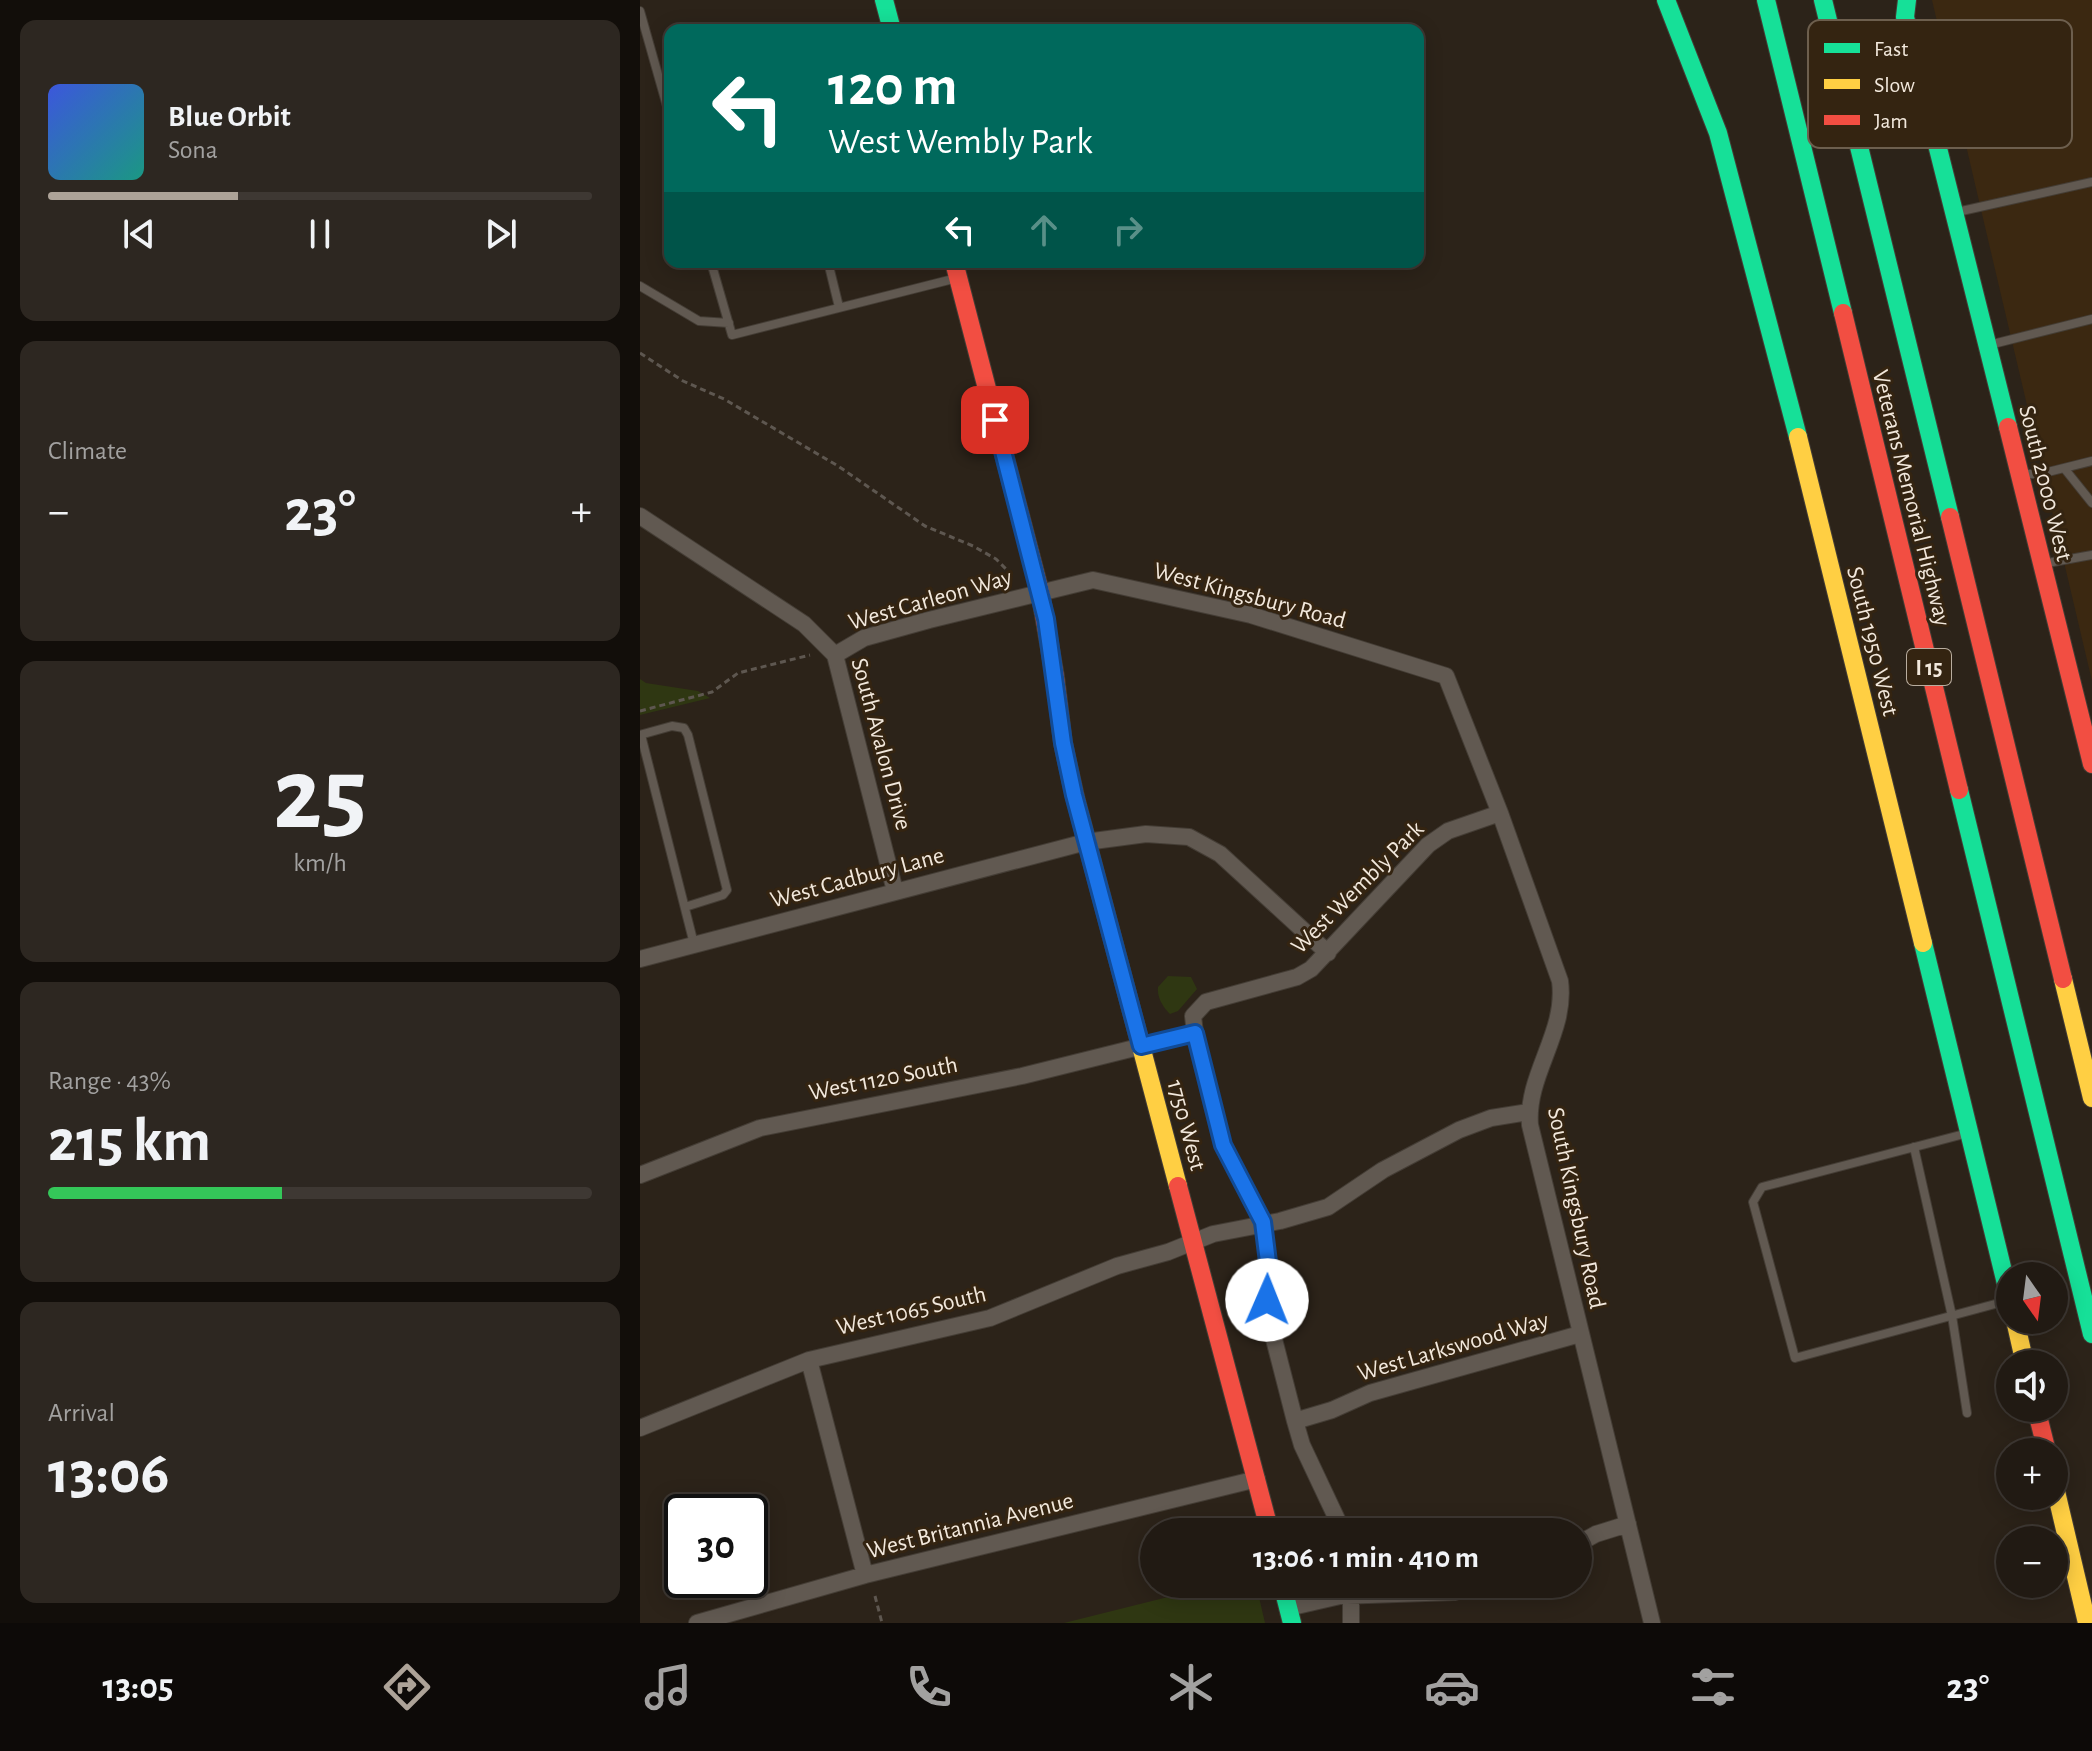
<!DOCTYPE html>
<html lang="en">
<head>
<meta charset="utf-8">
<style>
  body { margin:0; font-family:"Alegreya Sans",sans-serif; background:#2d2721; color:#f1f3f6; height:100vh; display:flex; flex-direction:column; font-size:30px; white-space:nowrap }
  * { box-sizing:border-box; margin:0 }
  p { font-size:26px; color:#a2a1a0 }
  .icon { flex:none; width:44px; height:44px; fill:none; stroke:currentColor; stroke-width:2; stroke-linecap:round; stroke-linejoin:round }
  .map { position:relative; flex:1; overflow:hidden }
  .panel { display:flex; flex-direction:column; gap:20px; padding:20px; background:#120e0a; width:640px }
  .panel>* { flex:none }
  .banner { position:absolute; left:24px; top:24px; width:760px; height:244px; border-radius:16px; box-shadow:0 4px 20px #0003,0 0 0 2px #3e3833; background:#00695c; color:#fff; overflow:hidden }
  .needle { width:52px; rotate:166deg }
  .controls { position:absolute; left:1356px; top:1262px; display:grid; gap:16px }
  .controls a { display:grid; place-items:center; width:72px; height:72px; border-radius:50%; background:#211a13; box-shadow:0 4px 20px #0003,0 0 0 2px #3e3833; font-size:40px }
  .speed { position:absolute; left:24px; top:1494px; display:flex; gap:16px; font-size:40px; font-weight:700; text-align:center }
  .speed>* { display:grid; place-content:center; width:104px; height:104px; border-radius:50%; background:#211a13; box-shadow:0 4px 20px #0003,0 0 0 2px #3e3833; line-height:1 }
  .speed .limit { border:4px solid #111; border-radius:12px; background:#fff; color:#111 }
  .pin { position:absolute; display:grid; place-items:center; width:68px; height:68px; color:#fff; margin:-34px; border-radius:16px; box-shadow:0 4px 12px #0006 }
  .me { position:absolute; width:88px; margin:-44px; rotate:1deg; stroke-linejoin:round; filter:drop-shadow(0 0 6px #0008) }
  .turn { display:flex; align-items:center; gap:28px; height:168px; padding:0 32px; font-size:36px }
  .turn .icon { width:104px; height:104px; stroke-width:2.5 }
  .turn b { display:block; font-size:56px; line-height:68px }
  .lanes { display:flex; align-items:center; height:76px; padding:0 32px; background:#0003; justify-content:center; gap:40px; direction:ltr }
  .lanes .off { opacity:.35 }
  .big { font-size:60px; font-weight:700; line-height:1.1 }
  .panel .widget { flex:1; display:flex; flex-direction:column; justify-content:center; gap:12px; min-width:0; padding:0 28px; border-radius:16px; background:#2d2721 }
  .panel .dial { align-items:center; gap:0 }
  .dial b { font-size:104px; line-height:1 }
  .song { display:flex; align-items:center; gap:24px }
  .cover { width:96px; height:96px; border-radius:12px; background:linear-gradient(135deg,hsl(230 70% 55%),hsl(170 70% 35%)) }
  .played { height:8px; border-radius:4px; background:linear-gradient(90deg,#ada398 35%,#3e3833 35%) }
  .keys { display:flex; justify-content:space-around; direction:ltr }
  .heat { display:flex; justify-content:space-between; align-items:center; font-size:44px; direction:ltr }
  .charge { height:12px; border-radius:6px; background:linear-gradient(90deg,#34c759 43%,#3e3833 0) }
  .trip { position:absolute; left:500px; top:1518px; width:452px; height:80px; border-radius:40px; background:#211a13; box-shadow:0 4px 20px #0003,0 0 0 2px #3e3833; font-weight:700; line-height:80px; text-align:center }
  .dock { display:flex; height:128px; justify-content:space-around; align-items:center; background:#0d0a08; color:#a2a1a0 }
  .dock .icon { width:56px; height:56px }
  .dock .active { color:#ada398 }
  .dock b { font-size:36px; color:#f1f3f6 }
  main { display:flex; flex:1; min-height:0 }
  .map>svg:first-child { display:block }
</style>
</head>
<body>
<main>
<section class="panel">
<div class="widget">
<div class="song"><i class="cover"></i><div><b>Blue Orbit</b><p>Sona</p></div></div>
<div class="played"></div>
<div class="keys"><svg class="icon" aria-label="previous" viewBox="0 0 24 24"><path d="M18 5L8 12l10 7zM5 5v14"/></svg><svg class="icon" aria-label="pause" viewBox="0 0 24 24"><path d="M8 5v14M16 5v14"/></svg><svg class="icon" aria-label="next" viewBox="0 0 24 24"><path d="M6 5l10 7-10 7zM19 5v14"/></svg></div>
</div>
<div class="widget"><p>Climate</p>
<div class="heat"><a>−</a><b class="big">23°</b><a>+</a></div>
</div>
<div class="widget dial"><b>25</b><p>km/h</p></div>
<div class="widget"><p>Range · 43%</p><b class="big">215 km</b><div class="charge"></div></div>
<div class="widget"><p>Arrival</p><b class="big">13:06</b></div>
</section>
<div class="map">
<svg width="1452" height="1623" viewBox="0 0 1452 1623">
  <rect width="100%" height="100%" fill="#2c2319"/>
  <path fill="#3b2811" d="M1292,0H1452V681L1350,248Z"/>
  <path fill="#2f3712" d="M0,679L6,683L58,691L70,698L0,715Z
    M528,976L551,977L557,989L538,1011L530,1014C523,1007 517,998 518,987Z
    M580,1584H616L625,1623H424Z"/>
  <g fill="none" stroke-linecap="round" stroke-linejoin="round">
    <g stroke="#443d35" stroke-width="10">
      <path id="lane" d="M0,11L30,117
        M1317,212L1452,182
        M71,262L92,335L317,278
        M188,262L199,307
        M0,286L59,321L89,323
        M1349,345L1452,319
        M1424,468L1452,503
        M1380,474H1400L1452,461
        M1402,564L1452,555
        M0,735L32,726L44,728L48,735L87,890L83,895L45,907
        M1,735L54,944
        M1328,1133L1122,1187L1113,1202L1155,1358L1370,1300
        M1274,1147L1312,1316L1327,1413"/>
    </g>
    <g stroke="#443d35" stroke-width="18">
      <path id="street" d="M0,516L164,624L195,655L255,891
        M195,655L224,638L289,620L453,580L611,615L806,676L860,813L920,981C927,1033 886,1074 890,1125L1012,1623
        M0,959L446,842L506,834L549,837L580,854L688,953
        M0,1175L120,1128L382,1076L555,1033
        M169,1360L225,1575
        M655,1421L692,1410L730,1393L940,1334
        M0,1428L169,1360L350,1318L477,1266L528,1252L573,1234L640,1221L688,1207L743,1170L819,1130L851,1118L889,1112
        M703,1532L662,1445L655,1421L627,1312L628,1262L623,1222L583,1145L555,1033L553,1016L566,1002L657,977L671,969L788,845L808,831L860,813
        M938,1544L956,1534L988,1524
        M711,1584V1623
        M648,1608L700,1596L814,1592L841,1584
        M57,1623L225,1575L617,1479"/>
    </g>
    <g stroke="#443d35" stroke-width="20">
      <path id="fast" d="M244,0L252,30
        M1026,0L1078,133L1158,437
        M1126,0L1203,313
        M1183,0L1310,517
        M1267,0L1265,17L1368,427
        M1319,790L1452,1334
        M1283,943L1370,1300
        M642,1584L652,1623"/>
    </g>
    <g stroke="#443d35" stroke-width="20">
      <path id="slow" d="M1158,437L1283,943
        M435,797L538,1186
        M1423,979L1452,1098
        M1375,1320L1385,1364
        M1414,1483L1447,1623"/>
    </g>
    <g stroke="#443d35" stroke-width="20">
      <path id="jam" d="M314,262L400,592L415,677L423,743L435,797
        M1203,313L1319,790
        M1368,427L1452,764
        M1310,517L1423,979
        M538,1186L630,1532
        M1396,1408L1407,1452"/>
    </g>
    <path stroke="#5e5750" stroke-width="3" stroke-dasharray="6 4" stroke-linecap="butt" d="M0,353L43,381L84,399L198,466L285,526L333,546L356,559L371,574
      M0,711L72,692L98,673L170,655
      M235,1596L242,1623"/>
    <use href="#lane" stroke="#615951" stroke-width="8"/>
    <use href="#street" stroke="#615951" stroke-width="16"/>
    <use href="#fast" stroke="#16e098" stroke-width="18"/>
    <use href="#slow" stroke="#ffcf43" stroke-width="18"/>
    <use href="#jam" stroke="#f24e42" stroke-width="18"/>
  </g>
  <g fill="none" stroke-linecap="round" stroke-linejoin="round">
    <g stroke="#114b97" stroke-width="20">
      <path id="route" d="M355,420L406,619L423,743L434,795L501,1046L555,1033L583,1145L623,1222L628,1262L627,1300"/>
    </g>
    <use href="#route" stroke="#1a73e8" stroke-width="14"/>
  </g>
  <g text-anchor="middle" stroke-width="6" stroke-linejoin="round" paint-order="stroke">
    <rect fill="#342411" stroke="#b9ad9f" stroke-width="2" x="1267" y="649" width="44" height="36" rx="6"/>
    <g font-size="22" font-weight="bold" fill="#f2e8dc">
      <text x="1289" y="675">I 15</text>
    </g>
    <g font-size="24" fill="#f2e8dc" stroke="#342411">
      <text transform="translate(1406 483) rotate(76)" y="8">South 2000 West</text>
      <text transform="translate(1272 498) rotate(76)" y="8">Veterans Memorial Highway</text>
      <text transform="translate(610 595) rotate(15)" y="8">West Kingsbury Road</text>
      <text transform="translate(290 599) rotate(-16)" y="8">West Carleon Way</text>
      <text transform="translate(1233 641) rotate(76)" y="8">South 1950 West</text>
      <text transform="translate(242 744) rotate(75)" y="8">South Avalon Drive</text>
      <text transform="translate(217 877) rotate(-15)" y="8">West Cadbury Lane</text>
      <text transform="translate(717 887) rotate(-45)" y="8">West Wembly Park</text>
      <text transform="translate(243 1078) rotate(-11)" y="8">West 1120 South</text>
      <text transform="translate(547 1125) rotate(75)" y="8">1750 West</text>
      <text transform="translate(937 1208) rotate(78)" y="8">South Kingsbury Road</text>
      <text transform="translate(271 1310) rotate(-13)" y="8">West 1065 South</text>
      <text transform="translate(813 1346) rotate(-16)" y="8">West Larkswood Way</text>
      <text transform="translate(330 1525) rotate(-14)" y="8">West Britannia Avenue</text>
    </g>
  </g>
  <rect x="1168" y="20" width="264" height="128" rx="12" fill="#342411" stroke="#6d5f4e" stroke-width="2"/>
  <rect x="1184" y="43" width="36" height="10" fill="#16e098"/>
  <rect x="1184" y="79" width="36" height="10" fill="#ffcf43"/>
  <rect x="1184" y="115" width="36" height="10" fill="#f24e42"/>
  <g font-size="22" fill="#f2e8dc">
    <text x="1234" y="56">Fast</text>
    <text x="1234" y="92">Slow</text>
    <text x="1234" y="128">Jam</text>
  </g>
</svg>
<div class="controls">
<a><svg class="needle" viewBox="-14 -14 28 28"><path d="M0-13l5 13h-10z" fill="#e53935"/><path d="M0 13l5-13h-10z" fill="#a2a1a0"/></svg></a>
<a><svg class="icon" aria-label="sound" viewBox="0 0 24 24"><path d="M4 9h4l5-4v14l-5-4H4zM17 9q2 3 0 6"/></svg></a>
<a>+</a>
<a>−</a>
</div>
<div class="speed"><div class="limit">30</div></div>
<div class="pin" style="left:355px;top:420px;background:#d93025"><svg class="icon" aria-label="arrive" viewBox="0 0 24 24"><path d="M6 21V4h12l-3 4 3 4H6"/></svg></div>
<svg class="me" style="left:627px;top:1300px" viewBox="-20 -20 40 40"><circle r="19" fill="#fff"/><path d="M0-13L10 11 0 6-10 11z" fill="#1a73e8"/></svg>
<div class="trip">13:06 · 1 min · 410 m</div>
<div class="banner">
<div class="turn"><svg class="icon" aria-label="left" viewBox="0 0 24 24"><path d="M17 20v-9H6M10 6l-5 5 5 5"/></svg><div><b>120 m</b>West Wembly Park</div></div>
<div class="lanes"><svg class="icon" aria-label="left" viewBox="0 0 24 24"><path d="M17 20v-9H6M10 6l-5 5 5 5"/></svg><svg class="icon off" aria-label="ahead" viewBox="0 0 24 24"><path d="M12 20V5M6 11l6-6 6 6"/></svg><svg class="icon off" aria-label="right" viewBox="0 0 24 24"><path d="M7 20v-9h11M14 6l5 5-5 5"/></svg></div>
</div>
</div>
</main>
<nav class="dock">
<b>13:05</b>
<svg class="icon active" aria-label="directions" viewBox="0 0 24 24"><path d="M12 3l9 9-9 9-9-9zM9 14v-3h6M13 9l2 2-2 2"/></svg>
<svg class="icon" aria-label="music" viewBox="0 0 24 24"><path d="M9 18V5l10-2v13"/><circle cx="6" cy="18" r="3"/><circle cx="16" cy="16" r="3"/></svg>
<svg class="icon" aria-label="phone" viewBox="0 0 24 24"><path d="M5 4h4l2 5-3 2q2 4 5 5l2-3 5 2v4C11 20 4 13 5 4z"/></svg>
<svg class="icon" aria-label="climate" viewBox="0 0 24 24"><path d="M12 3v18M4 7l16 10M4 17L20 7"/></svg>
<svg class="icon" aria-label="car" viewBox="0 0 24 24"><path d="M5 17H2v-5l4-1 3-4h7l3 4 3 1v5h-3M9 17h6M6 11h13"/><circle cx="7" cy="17" r="2"/><circle cx="17" cy="17" r="2"/></svg>
<svg class="icon" aria-label="filters" viewBox="0 0 24 24"><path d="M4 7h16M4 17h16"/><circle cx="9" cy="7" r="2"/><circle cx="15" cy="17" r="2"/></svg>
<b>23°</b>
</nav>
</body>
</html>
